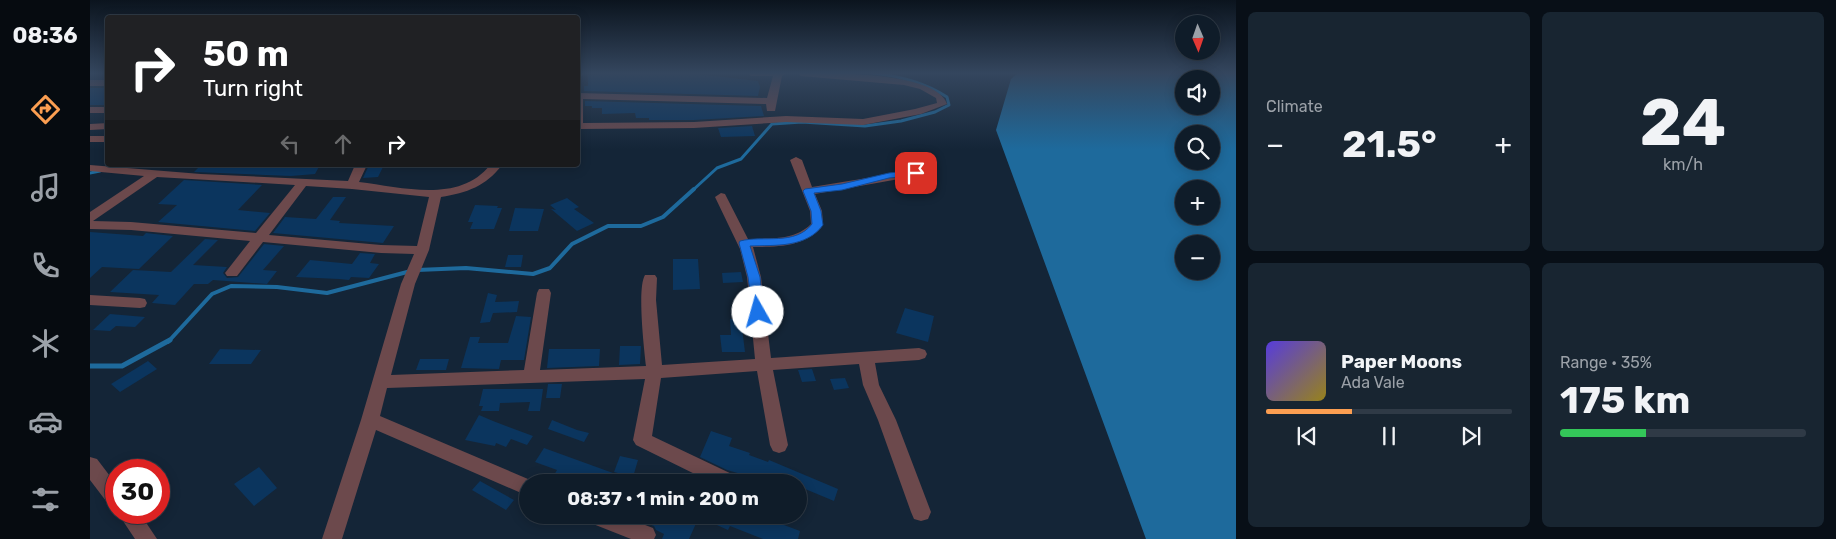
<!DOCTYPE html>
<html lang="en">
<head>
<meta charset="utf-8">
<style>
  body { margin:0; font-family:Rubik,sans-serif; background:#182531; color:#f1f3f6; height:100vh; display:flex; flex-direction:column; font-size:19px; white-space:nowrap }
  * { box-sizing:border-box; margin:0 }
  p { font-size:16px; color:#9ba1a8 }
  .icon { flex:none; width:28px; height:28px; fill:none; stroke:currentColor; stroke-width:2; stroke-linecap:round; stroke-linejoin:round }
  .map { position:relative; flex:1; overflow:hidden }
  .drawer { display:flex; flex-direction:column; gap:12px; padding:12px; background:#080f17; width:600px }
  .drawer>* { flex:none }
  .hud { position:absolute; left:15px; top:15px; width:475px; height:152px; border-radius:5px; box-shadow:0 2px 12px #0003,0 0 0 1px #2f3a46; background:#202124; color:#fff; overflow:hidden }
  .needle { width:32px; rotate:178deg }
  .fabs { position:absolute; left:1085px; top:15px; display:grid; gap:10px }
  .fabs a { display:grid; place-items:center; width:45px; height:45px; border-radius:50%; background:#0f1c29; box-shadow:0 2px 12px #0003,0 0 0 1px #2f3a46; font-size:25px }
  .speed { position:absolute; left:15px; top:459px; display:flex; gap:10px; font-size:25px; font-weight:700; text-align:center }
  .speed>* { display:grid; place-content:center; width:65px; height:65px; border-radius:50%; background:#0f1c29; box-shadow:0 2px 12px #0003,0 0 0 1px #2f3a46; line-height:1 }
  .speed .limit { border:8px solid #d22; background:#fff; color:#111 }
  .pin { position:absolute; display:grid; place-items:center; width:42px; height:42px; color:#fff; margin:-21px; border-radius:10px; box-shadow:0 2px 8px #0006 }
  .me { position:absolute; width:55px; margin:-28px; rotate:353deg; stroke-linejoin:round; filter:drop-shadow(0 0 4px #0008) }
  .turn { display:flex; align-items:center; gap:18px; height:105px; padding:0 15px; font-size:22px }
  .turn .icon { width:65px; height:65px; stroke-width:2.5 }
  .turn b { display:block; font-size:35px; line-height:42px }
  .lanes { display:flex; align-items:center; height:48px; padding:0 15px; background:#0003; justify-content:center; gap:25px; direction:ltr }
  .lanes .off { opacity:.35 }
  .big { font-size:38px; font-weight:700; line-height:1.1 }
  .drawer .tile { flex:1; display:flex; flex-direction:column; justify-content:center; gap:8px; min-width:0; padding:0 18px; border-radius:8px; background:#182531 }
  .drawer .dial { align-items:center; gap:0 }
  .dial b { font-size:65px; line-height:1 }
  .song { display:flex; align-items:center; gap:15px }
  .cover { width:60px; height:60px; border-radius:8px; background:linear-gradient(135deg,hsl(250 70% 55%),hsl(50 70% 35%)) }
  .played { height:5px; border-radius:2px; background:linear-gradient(90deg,#fb9e51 35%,#2f3a46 35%) }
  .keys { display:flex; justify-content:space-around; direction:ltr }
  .heat { display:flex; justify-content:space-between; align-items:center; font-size:28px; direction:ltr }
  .charge { height:8px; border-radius:4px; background:linear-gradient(90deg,#34c759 35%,#2f3a46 0) }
  .drawer .tiles { flex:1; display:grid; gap:12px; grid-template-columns:repeat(2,1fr) }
  .trip { position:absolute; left:429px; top:474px; width:288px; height:50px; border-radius:25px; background:#0f1c29; box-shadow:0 2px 12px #0003,0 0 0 1px #2f3a46; font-weight:700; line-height:50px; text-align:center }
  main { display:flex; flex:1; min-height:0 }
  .dock { display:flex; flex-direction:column; width:90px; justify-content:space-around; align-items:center; background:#060b10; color:#9ba1a8 }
  .dock .icon { width:35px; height:35px }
  .dock .selected { color:#fb9e51 }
  .dock b { font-size:22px; color:#f1f3f6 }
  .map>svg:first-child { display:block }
</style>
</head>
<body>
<main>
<nav class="dock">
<b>08:36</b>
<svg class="icon selected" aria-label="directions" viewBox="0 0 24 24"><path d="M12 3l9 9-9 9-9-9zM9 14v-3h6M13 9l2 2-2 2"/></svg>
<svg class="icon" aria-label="music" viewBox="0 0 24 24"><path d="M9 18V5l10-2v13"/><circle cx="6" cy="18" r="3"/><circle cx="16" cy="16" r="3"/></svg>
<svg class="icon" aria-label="phone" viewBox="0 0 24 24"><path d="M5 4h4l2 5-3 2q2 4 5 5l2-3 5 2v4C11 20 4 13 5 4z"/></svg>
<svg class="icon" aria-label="climate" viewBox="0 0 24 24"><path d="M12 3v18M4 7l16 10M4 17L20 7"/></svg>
<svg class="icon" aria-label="car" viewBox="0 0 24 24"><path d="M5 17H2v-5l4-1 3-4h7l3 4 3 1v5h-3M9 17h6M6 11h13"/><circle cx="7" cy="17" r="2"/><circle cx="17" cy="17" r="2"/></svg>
<svg class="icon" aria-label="filters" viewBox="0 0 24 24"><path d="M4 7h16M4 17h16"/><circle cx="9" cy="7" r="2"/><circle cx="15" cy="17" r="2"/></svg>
</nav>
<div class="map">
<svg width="1146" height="539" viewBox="0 0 1146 539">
  <rect width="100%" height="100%" fill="#142537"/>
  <path fill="#1e6a9c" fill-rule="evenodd" d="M928,73H1146V539H1056L906,130L921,79ZM1094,79H1121V106H1094ZM1094,134H1121V161H1094ZM1094,189H1121V216H1094ZM1094,244H1121V271H1094Z"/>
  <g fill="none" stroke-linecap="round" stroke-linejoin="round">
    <path stroke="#1e6a9c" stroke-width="3" d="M21,168L31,165
      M0,173L10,171
      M603,190L627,168L651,159L682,124L712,122L775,126L811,121L845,112L859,105L857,97C834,82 810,76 783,73"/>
    <path stroke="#1e6a9c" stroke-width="4" d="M327,270L376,268L443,274L460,268L482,244L518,226H551L573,217L604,189
      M78,342L122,294L141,286L187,287L237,293L321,271"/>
    <path stroke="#1e6a9c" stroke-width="5" d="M0,366H32L80,340"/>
  </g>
  <path fill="#0b355e" d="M508,73L608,74L668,81L670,87L668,96L494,91V86H498V75H508Z
    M0,88H18V105H0Z
    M495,101L671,106L674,116L604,120H559V118H546L545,113L512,114V108H502V106H495Z
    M662,126L665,136L631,137L628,128Z
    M111,165H230L225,174L201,176L104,172Z
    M279,165H294L288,177L273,178Z
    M94,180L172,185L148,210L180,213L165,231L68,222L87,205L68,204Z
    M243,197H256L240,220L250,221L249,223L304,226L293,243L183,233L195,217L226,219Z
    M477,198L489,207L484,209L504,223L487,231L461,209L466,210L460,205Z
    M385,205L408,206L407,208H412L404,229H380L383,222H378Z
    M425,208L454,209L448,231H419Z
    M0,232L53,236L56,233L83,236L49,269L12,267L0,278Z
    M115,239L128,240L103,265L137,267L133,273L137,278L148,277L174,244L194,246L173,270L187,271L177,284L123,280L118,284H104L85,305L62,303L69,295L20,292L43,270L81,272Z
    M270,253L285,254L280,263L289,264L279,278L261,277L259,280L249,279L206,277L220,260L262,264Z
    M418,255H433L431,267H415Z
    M583,259H608L610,289L583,290Z
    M651,272L653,282L633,283L632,273Z
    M398,293L407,295L405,302L429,301L427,312L403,313L400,322L390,323Z
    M815,308L844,316L838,342L806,333Z
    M20,314L55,317L45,327L26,326L20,331L3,330Z
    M426,316L441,317L434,360H411L409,369L371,368L380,337H390L388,343H418Z
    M640,319L651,320L655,352H632L630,335H641Z
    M530,346H551L550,364L529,365Z
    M130,349L171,350L161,364H119Z
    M459,349H510L509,366L457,368Z
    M330,359H359L356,370H326Z
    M58,361L67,369L30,392L21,384Z
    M722,369L726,381L712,382L708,370Z
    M755,378L759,388L744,390L740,379Z
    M458,384H472L470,398H456Z
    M393,389H453L450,411H438L440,402L410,403L409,411H391L393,406H389Z
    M389,415L403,421L443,436L437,445L421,439L416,447L406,443L405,446L375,440Z
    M462,420L487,430L499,433L494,442L458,429Z
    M621,431L642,438L639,446L660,453L659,455L678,462L679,460L748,489L744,501L708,486V482H698L684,477L682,482H662L656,480L658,476L637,470L610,457Z
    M454,448L545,481V482H460L467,470L445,462Z
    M530,456L548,460L543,477L524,472Z
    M169,467L187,488L164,506L144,484Z
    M390,481L424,500L416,510L382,490Z
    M534,515H673L679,517L678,519L710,531L708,539H673L640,526L638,530L609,517L599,539H572L574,534L566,530L564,526Z"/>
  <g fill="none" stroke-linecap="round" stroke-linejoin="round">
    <path fill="#6c494c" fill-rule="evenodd" d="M488,73H493V75L488,78Z
      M657,73H697L692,76L685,111H677L676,104L493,99V123L604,122L696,116L773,119L825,109L847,103L846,98L830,89L814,85L711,76L707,73C737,73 847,71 857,104L831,114L773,125L696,122L604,128L488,129V93L677,98L683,76H661Z
      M0,80H18V86H0Z
      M0,107H18V113H0Z
      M18,123V129L0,130V124Z
      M0,136H18V142H0Z
      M706,157L712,160L722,187L826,170L832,173L826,176L725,194L732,211L733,225C717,247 687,247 663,247L671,277L681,358L829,348L835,350L837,354L835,358L829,360L785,363L789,385L806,420L841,512L838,519L831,521L824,519L821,512L788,420L773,385L769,364L683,370L698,445L695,451L689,453L683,451L680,445L667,371L571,378L562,436L646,476L648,482H621L546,445L543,440L555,379L297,388L290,416L445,482H438V496L286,430L252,539H232L271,420L311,284L324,254L291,253L173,242L147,276H137L135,273L160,241L41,230L0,229V212L54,176L0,171V165L111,174L258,181L265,165H277L269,182C312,187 369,204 400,165H412C396,186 377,193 351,197L339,250L325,284L301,375L434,370L447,293L449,289H459L461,293L450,370L556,366C554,348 547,288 555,275H565L567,278L566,300L572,365L665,359L657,277L650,249L625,197L631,193L635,194L658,239C680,238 704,241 721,224L720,211L700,160ZM67,177L205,185L166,233L41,222L3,221ZM216,186L262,189L339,197L327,246L291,245L179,235Z
      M0,295L50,298L55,299L57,303L55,307L50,308L0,305Z
      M0,457L7,459L26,484V508L19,505L0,480Z
      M27,512H49L67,539H45Z
      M495,515H529L563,528L566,535L564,539H541L498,522Z"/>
  </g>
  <linearGradient id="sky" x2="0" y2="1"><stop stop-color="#0b141e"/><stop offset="0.49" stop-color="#34465e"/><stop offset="1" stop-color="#34465e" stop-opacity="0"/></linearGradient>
  <rect width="1146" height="149" fill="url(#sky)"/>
  <path fill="#1a73e8" stroke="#114b97" d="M826,170L831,173L830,175L799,178L752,190L724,193L731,211L733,225C716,248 686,245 660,246L670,277L674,312L672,315H663L658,277L649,243L650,241C673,235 705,246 722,224L721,211L713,191L715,189L752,184L799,173Z"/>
</svg>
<div class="fabs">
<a><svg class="needle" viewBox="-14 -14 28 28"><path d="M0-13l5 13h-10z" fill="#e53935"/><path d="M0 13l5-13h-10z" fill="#9ba1a8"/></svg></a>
<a><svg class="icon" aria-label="sound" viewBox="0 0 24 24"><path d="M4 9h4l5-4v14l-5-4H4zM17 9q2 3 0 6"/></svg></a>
<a><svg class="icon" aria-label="search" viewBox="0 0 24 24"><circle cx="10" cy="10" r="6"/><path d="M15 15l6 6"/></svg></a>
<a>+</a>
<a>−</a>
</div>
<div class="speed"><div class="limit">30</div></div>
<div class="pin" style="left:826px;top:173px;background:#d93025"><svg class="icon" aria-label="arrive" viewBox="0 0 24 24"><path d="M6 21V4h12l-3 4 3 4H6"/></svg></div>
<svg class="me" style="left:668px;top:312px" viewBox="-20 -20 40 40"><circle r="19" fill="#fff"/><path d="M0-13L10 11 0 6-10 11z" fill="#1a73e8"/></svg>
<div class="trip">08:37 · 1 min · 200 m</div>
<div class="hud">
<div class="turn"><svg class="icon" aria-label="right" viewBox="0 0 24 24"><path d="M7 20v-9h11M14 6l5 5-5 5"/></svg><div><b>50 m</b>Turn right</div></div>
<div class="lanes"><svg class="icon off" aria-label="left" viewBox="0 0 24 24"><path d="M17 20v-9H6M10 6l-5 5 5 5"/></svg><svg class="icon off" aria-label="ahead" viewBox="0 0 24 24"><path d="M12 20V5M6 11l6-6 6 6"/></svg><svg class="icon" aria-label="right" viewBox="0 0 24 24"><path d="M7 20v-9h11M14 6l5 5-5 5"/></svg></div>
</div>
</div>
<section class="drawer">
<div class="tiles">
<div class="tile"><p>Climate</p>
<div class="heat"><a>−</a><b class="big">21.5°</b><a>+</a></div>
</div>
<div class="tile dial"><b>24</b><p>km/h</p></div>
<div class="tile">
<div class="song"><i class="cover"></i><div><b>Paper Moons</b><p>Ada Vale</p></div></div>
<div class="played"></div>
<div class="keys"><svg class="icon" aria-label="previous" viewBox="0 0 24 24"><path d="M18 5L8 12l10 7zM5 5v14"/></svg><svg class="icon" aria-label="pause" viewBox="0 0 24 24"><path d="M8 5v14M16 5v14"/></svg><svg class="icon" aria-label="next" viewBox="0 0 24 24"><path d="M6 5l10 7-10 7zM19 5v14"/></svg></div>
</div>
<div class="tile"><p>Range · 35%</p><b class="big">175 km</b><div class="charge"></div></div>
</div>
</section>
</main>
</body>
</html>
